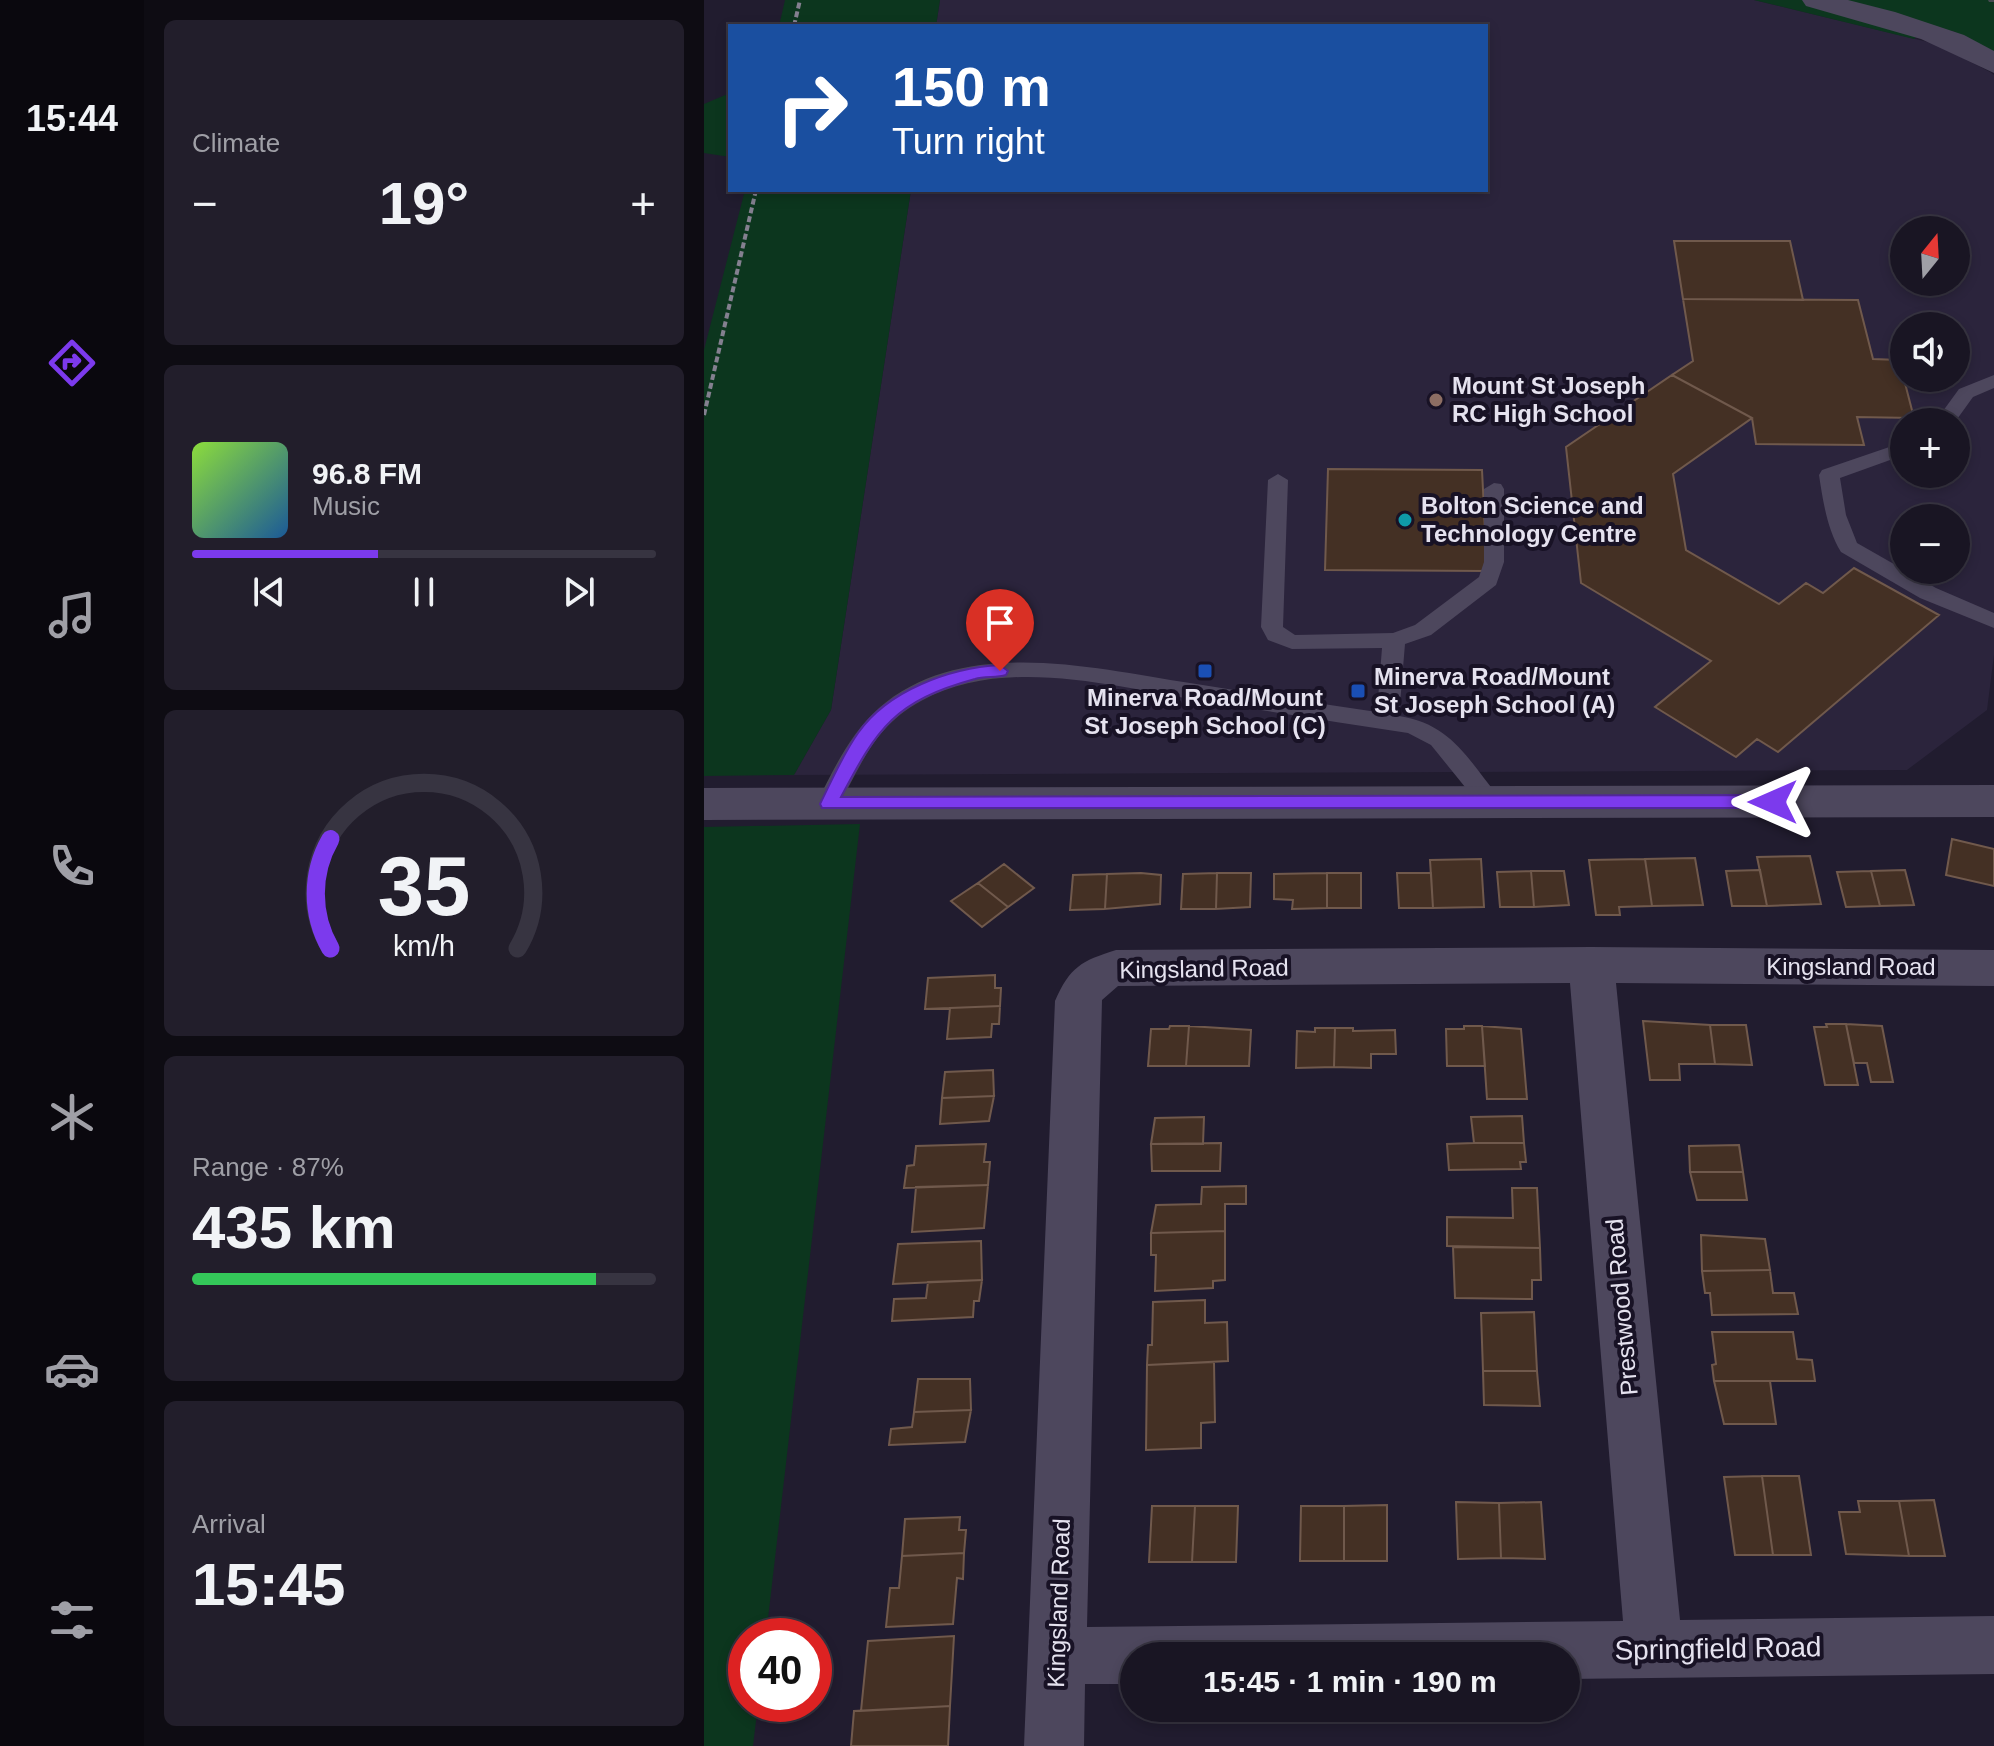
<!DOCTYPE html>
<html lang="en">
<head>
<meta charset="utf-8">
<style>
  body { margin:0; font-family:Helvetica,sans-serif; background:#221e2b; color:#f1f3f6; height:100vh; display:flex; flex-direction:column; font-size:30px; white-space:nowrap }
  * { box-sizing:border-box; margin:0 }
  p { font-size:26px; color:#9f9fa6 }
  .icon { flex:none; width:44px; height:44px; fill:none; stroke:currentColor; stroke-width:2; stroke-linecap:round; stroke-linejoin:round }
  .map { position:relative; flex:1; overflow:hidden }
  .details { display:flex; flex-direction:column; gap:20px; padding:20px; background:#0e0c13; width:560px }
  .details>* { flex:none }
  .top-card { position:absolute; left:24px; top:24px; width:760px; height:168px; border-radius:0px; box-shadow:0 4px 12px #0003,0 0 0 2px #373441; background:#1a4fa0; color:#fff; overflow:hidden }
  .needle { width:52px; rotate:18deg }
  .buttons { position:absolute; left:1186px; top:216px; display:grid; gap:16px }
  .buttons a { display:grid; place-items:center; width:80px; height:80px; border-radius:50%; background:#191523; box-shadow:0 4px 12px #0003,0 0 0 2px #373441; font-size:40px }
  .speed { position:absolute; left:24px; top:1618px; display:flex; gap:16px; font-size:40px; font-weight:700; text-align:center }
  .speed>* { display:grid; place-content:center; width:104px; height:104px; border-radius:50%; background:#191523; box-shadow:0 4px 12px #0003,0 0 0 2px #373441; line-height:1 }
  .speed .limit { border:12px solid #d22; background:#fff; color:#111 }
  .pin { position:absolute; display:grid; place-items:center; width:68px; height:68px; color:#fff; margin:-82px -34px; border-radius:50% 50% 50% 0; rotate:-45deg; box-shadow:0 0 8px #0007 }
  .pin .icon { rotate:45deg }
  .me { position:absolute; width:88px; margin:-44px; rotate:270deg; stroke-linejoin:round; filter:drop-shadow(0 0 6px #0008) }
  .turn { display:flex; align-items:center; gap:28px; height:168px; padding:0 32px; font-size:36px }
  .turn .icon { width:104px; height:104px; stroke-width:2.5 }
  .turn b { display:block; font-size:56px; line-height:68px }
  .big { font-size:60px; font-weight:600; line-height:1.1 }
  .details .card { flex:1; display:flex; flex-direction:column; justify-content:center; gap:12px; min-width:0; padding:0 28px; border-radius:12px; background:#221e2b }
  .details .dial { align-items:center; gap:0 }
  .dial svg { height:208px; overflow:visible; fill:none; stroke:#373441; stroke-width:7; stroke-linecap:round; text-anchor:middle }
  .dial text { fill:#f1f3f6; stroke:none }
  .song { display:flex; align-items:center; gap:24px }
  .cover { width:96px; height:96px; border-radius:12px; background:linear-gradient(135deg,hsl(90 70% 55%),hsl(210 70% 35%)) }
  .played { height:8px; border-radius:4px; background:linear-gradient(90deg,#7c3aed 40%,#373441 40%) }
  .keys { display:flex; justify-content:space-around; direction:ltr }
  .heat { display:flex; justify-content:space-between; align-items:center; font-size:44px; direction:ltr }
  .charge { height:12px; border-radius:6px; background:linear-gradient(90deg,#34c759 87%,#373441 0) }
  .trip { position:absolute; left:416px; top:1642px; width:460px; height:80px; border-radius:40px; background:#191523; box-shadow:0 4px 12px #0003,0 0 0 2px #373441; font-weight:600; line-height:80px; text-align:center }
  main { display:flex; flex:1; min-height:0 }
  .tabs { display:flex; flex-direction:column; width:144px; justify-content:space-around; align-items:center; background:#0a080e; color:#9f9fa6 }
  .tabs .icon { width:56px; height:56px }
  .tabs .selected { color:#7c3aed }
  .tabs b { font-size:36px; color:#f1f3f6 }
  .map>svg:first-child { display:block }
</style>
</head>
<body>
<main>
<nav class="tabs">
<b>15:44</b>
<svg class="icon selected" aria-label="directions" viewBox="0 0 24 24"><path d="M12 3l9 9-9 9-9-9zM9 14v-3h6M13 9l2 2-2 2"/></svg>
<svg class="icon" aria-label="music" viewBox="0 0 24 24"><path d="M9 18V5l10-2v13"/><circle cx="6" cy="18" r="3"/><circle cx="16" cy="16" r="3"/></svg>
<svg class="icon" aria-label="phone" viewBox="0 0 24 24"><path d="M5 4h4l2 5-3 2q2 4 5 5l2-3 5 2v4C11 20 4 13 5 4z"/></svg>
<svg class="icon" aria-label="climate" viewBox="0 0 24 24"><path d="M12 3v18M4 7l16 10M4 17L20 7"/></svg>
<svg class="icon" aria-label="car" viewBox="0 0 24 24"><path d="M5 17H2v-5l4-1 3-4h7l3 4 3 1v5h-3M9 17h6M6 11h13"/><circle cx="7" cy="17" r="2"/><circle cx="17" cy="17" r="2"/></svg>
<svg class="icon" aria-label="filters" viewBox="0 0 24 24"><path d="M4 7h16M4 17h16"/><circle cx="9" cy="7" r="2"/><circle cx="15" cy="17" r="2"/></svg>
</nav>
<section class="details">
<div class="card"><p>Climate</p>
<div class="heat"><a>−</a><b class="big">19°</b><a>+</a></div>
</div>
<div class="card">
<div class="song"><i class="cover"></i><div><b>96.8 FM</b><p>Music</p></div></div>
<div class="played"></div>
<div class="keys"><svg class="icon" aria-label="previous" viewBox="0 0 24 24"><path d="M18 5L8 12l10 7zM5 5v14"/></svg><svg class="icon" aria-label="pause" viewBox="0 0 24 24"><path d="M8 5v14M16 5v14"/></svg><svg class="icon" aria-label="next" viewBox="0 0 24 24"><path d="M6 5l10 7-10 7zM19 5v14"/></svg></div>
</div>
<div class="card dial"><svg viewBox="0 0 100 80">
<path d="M14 69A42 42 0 1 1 86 69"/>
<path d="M14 69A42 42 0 0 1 14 27" stroke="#7c3aed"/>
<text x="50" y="56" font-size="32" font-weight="700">35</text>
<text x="50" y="72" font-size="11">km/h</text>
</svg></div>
<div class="card"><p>Range · 87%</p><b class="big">435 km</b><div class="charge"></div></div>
<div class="card"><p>Arrival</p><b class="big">15:45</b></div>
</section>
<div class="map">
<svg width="1290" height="1746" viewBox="0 0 1290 1746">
  <rect width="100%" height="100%" fill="#211c2f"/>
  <path fill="#2b243c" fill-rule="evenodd" d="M236,0H1050L1232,44L1286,72L1290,75V655L1283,710L1203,770L90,775L127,710L207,190H782V26H232ZM1200,230H1252V282H1200ZM1200,326H1252V378H1200ZM1200,422H1252V474H1200ZM1200,518H1252V570H1200Z"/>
  <path fill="#0c361e" d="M81,0H236L232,26H75Z
    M1050,0H1290V52L1249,31L1219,30L1210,39Z
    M26,93V157L0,153V104Z
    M41,190H207L127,710L90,775L0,776V350Z
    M156,824L62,1636H42V1704H54L49,1746H0V827Z"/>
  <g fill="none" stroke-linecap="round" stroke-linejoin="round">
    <path fill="#454a50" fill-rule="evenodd" d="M1284,0H1290V2H1285Z"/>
  </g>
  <path fill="#443024" stroke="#70594c" stroke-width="2" d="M970,241H1086L1099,300L979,299Z
    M979,299L1154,300L1169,359L1195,360L1210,418L1153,417L1160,445L1052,444L1048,418L968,375L989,361Z
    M968,375L1048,418L969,474L982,550L1075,604L1102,583L1119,593L1150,568L1235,615L1074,752L1053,739L1032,757L951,707L1007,661L877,583L862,447Z
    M624,469L778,470L783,571L621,570Z
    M1248,839L1290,849V886L1242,875Z
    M1106,856L1117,904L1063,906L1053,857Z
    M991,858L999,905L948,906L941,859Z
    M777,859L780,907L729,908L726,860Z
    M941,859L948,906L915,907L916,915H892L885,860Z
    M300,864L330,888L304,907L274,883Z
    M1056,870L1063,906H1028L1022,871Z
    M1201,870L1210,905L1176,906L1167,871Z
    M827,871L830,907H796L793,872Z
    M827,871H860L865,905L830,907Z
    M1167,871L1176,906L1142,907L1133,872Z
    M437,873L457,875L456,904L401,909L403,874Z
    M513,873L512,909H477L479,874Z
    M513,873H547L546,907L512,909Z
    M623,873V908L588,909L589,900L570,899V874Z
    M623,873H657V908H623Z
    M693,873H727L729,908H695Z
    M403,874L401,909L366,910L369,875Z
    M274,883L304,907L278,927L247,901Z
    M291,975V988H297L296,1006L221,1009L224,978Z
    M296,1006L295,1024H288L287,1037L243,1039L246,1008Z
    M939,1021L1006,1025L1011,1064H975L976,1080H946Z
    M1122,1024H1142L1154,1085H1121L1110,1027H1123Z
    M1142,1024L1178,1026L1189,1082H1167L1163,1063H1150Z
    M1006,1025H1042L1048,1065L1011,1064Z
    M466,1026H485L482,1066H444L447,1029H465Z
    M485,1026L547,1030L545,1066H482Z
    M760,1026H778L781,1066H743L742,1029H760Z
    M778,1026L817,1029L823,1099H783Z
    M611,1028H631L630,1067L592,1068L593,1031L611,1032Z
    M631,1028H649V1031L691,1030L692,1054H667V1068L630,1067Z
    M289,1070L290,1096L238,1098L241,1072Z
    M290,1096L285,1121L236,1124L238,1098Z
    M818,1116L820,1143H770L767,1117Z
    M500,1117L499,1144H447L451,1118Z
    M517,1143L516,1171H448L447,1144Z
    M770,1143H820L822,1162H816L817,1169L745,1170L743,1144Z
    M282,1144L280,1162H286L284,1185L200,1188L203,1166L210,1165L212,1146Z
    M1035,1145L1039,1172H986L985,1146Z
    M986,1172H1039L1043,1200H993Z
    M284,1185L280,1228L208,1232L212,1187Z
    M542,1186V1204H521V1231L447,1233L452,1205L497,1204L498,1187Z
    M808,1188H833L836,1248L743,1246V1217L809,1218Z
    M521,1231V1280L509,1281V1288L451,1291L452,1255H447V1233Z
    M997,1235L1061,1239L1066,1270L998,1271Z
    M277,1241L278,1280L189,1284L194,1244Z
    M749,1247L836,1248L837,1280H828V1299L751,1298Z
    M1066,1270L1069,1293H1090L1094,1314L1008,1315L1006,1293H1001L998,1271Z
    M278,1280L275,1301H270L269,1317L188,1321L190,1299L222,1298L224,1282Z
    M501,1300V1323L523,1322L524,1361L443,1365L444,1345H448L449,1302Z
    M830,1312L833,1371H779L777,1313Z
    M1008,1332H1089L1093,1359L1108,1360L1111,1381H1010L1008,1365L1012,1364Z
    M510,1362L511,1422L497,1423V1448L442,1450L443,1365Z
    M779,1371H833L836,1406L780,1405Z
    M214,1379H266L267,1410L210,1412Z
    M1010,1381H1066L1072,1424H1020Z
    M267,1410L261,1442L185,1445L187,1429L208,1427L210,1412Z
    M1058,1476L1069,1555H1031L1020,1477Z
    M1058,1476H1095L1107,1555H1069Z
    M1230,1500L1241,1556H1205L1195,1501Z
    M1154,1501H1195L1205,1556L1142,1554L1135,1512H1156Z
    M752,1502L795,1503L797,1558L754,1559Z
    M837,1502L841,1559L797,1558L795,1503Z
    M683,1505V1561H640V1506Z
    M448,1506H491L488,1562H445Z
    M491,1506H534L532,1562H488Z
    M597,1506H640V1561H596Z
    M256,1517L255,1530H262L260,1553L198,1556L201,1519Z
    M260,1553L259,1579L253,1578L249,1624L182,1627L186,1588H195L198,1556Z
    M250,1636L246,1706L157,1711L164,1641Z
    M246,1706L244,1746H147L150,1711Z"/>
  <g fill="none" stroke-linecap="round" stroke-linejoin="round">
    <path stroke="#848090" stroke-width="4" stroke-dasharray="6 3" stroke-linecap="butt" d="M90,26L96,0
      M0,415L52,190"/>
    <path fill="#4d475d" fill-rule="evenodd" d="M1290,375V388L1269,397L1251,422H1231L1255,389Z
      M1200,442V455L1136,478L1142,515L1153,543L1232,588L1290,613V628L1216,598L1137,552C1123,529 1119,501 1115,475L1118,470Z
      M574,474L584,480L579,627L591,635L689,633L711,625L775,577L780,562V489L790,483L797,484L800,489V562L792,585L727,635L701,644L695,716C747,724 763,758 794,796L798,802L794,808L786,811L778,808L727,745L704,733C638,723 571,712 505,702C415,688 302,654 217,701C168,728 158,765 132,810L124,813L116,810L112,804C130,769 145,735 175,708C259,635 388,668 486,683C548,693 610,703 673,712L678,648L588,649L564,640L557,627L564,480Z"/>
    <path fill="#4d475d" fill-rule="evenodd" d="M1098,0H1144L1191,12L1260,35L1290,51V73L1217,39L1102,6Z
      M887,947L1290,950V986L912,983L976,1620L1290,1616V1674L862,1679V1656H430V1684H381L380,1746H320L351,1001C366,967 377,961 412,950ZM866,983L919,1621L383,1627L398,1000L414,986Z"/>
    <path fill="#4d475d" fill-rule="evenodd" d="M1290,785V817L0,820V788Z"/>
  </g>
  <path fill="#7c3aed" stroke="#51269a" stroke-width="2" d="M296,665L304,671L302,675C292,678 281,676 271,679C191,701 174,727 137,797L1069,795L1078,802L1069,808H118L116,804C128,780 139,754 154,733C184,690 246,668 296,665Z"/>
  <circle fill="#8d6e63" stroke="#181225" stroke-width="3" cx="732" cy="400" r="8"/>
  <circle fill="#0f9aa8" stroke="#181225" stroke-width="3" cx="701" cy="520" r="8"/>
  <g fill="#1a4fb4" stroke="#181225" stroke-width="3">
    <rect x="493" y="663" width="16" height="16" rx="4"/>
    <rect x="646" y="683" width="16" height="16" rx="4"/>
  </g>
  <g text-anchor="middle" stroke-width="8" stroke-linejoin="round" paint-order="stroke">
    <g font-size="24" font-weight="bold" fill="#e5e2ef" stroke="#181225" text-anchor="start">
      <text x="748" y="394">Mount St Joseph<tspan x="748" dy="28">RC High School</tspan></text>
      <text x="717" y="514">Bolton Science and<tspan x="717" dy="28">Technology Centre</tspan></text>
      <text x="670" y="685">Minerva Road/Mount<tspan x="670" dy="28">St Joseph School (A)</tspan></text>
      <text x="501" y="706" text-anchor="middle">Minerva Road/Mount<tspan x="501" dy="28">St Joseph School (C)</tspan></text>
    </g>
    <g font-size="24" fill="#e5e2ef" stroke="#181225">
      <text x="1147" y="975">Kingsland Road</text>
      <text transform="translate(500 969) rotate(-1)" y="8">Kingsland Road</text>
      <text transform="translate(918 1307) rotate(-95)" y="8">Prestwood Road</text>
      <text transform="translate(355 1603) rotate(-88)" y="8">Kingsland Road</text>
    </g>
    <g font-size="28" fill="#e5e2ef" stroke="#181225">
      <text transform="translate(1014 1648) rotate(-1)" y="10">Springfield Road</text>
    </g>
  </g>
</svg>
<div class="buttons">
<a><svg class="needle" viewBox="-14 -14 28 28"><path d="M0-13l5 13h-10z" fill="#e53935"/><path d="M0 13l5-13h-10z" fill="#9f9fa6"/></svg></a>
<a><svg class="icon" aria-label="sound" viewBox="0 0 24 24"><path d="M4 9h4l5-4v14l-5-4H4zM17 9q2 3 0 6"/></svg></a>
<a>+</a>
<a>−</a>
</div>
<div class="speed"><div class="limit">40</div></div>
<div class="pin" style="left:296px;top:671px;background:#d93025"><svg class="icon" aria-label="arrive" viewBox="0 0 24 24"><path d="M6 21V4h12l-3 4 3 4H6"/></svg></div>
<svg class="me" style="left:1069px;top:802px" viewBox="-20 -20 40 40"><path d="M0-17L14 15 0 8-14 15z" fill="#7c3aed" stroke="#fff" stroke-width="4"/></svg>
<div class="trip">15:45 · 1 min · 190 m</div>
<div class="top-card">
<div class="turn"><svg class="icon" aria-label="right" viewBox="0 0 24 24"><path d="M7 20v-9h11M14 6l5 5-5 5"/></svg><div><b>150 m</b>Turn right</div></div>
</div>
</div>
</main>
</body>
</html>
